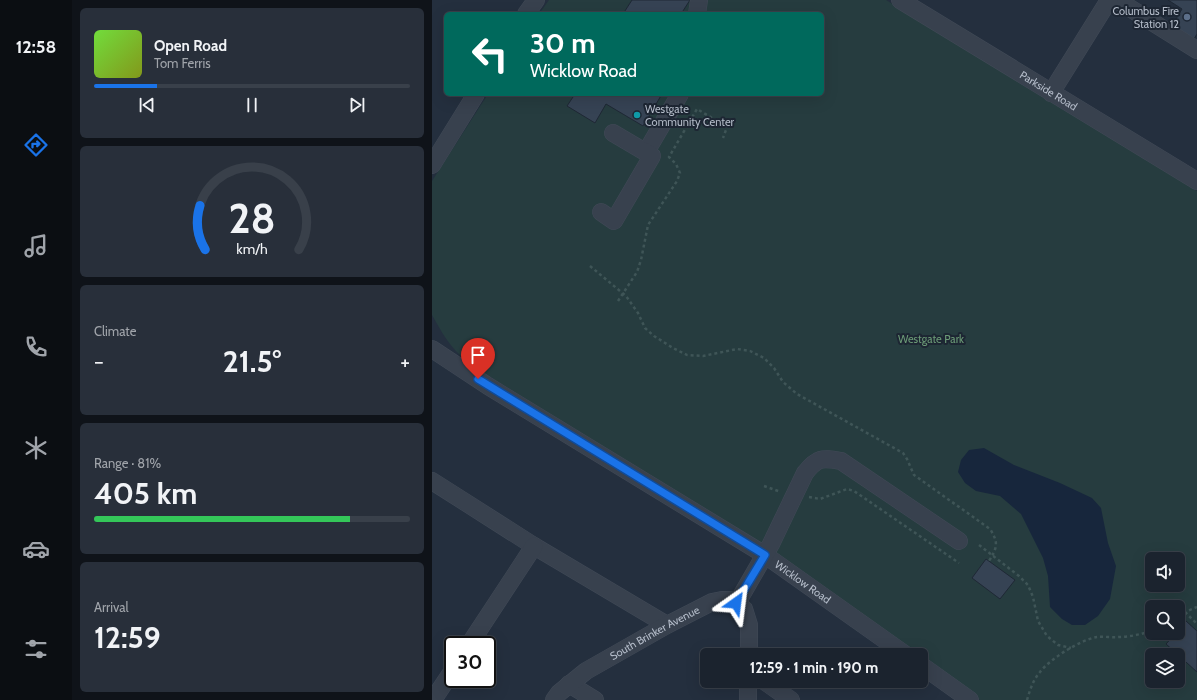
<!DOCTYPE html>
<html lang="en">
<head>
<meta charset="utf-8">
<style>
  body { margin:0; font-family:Cabin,sans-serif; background:#282f3a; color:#f1f3f6; height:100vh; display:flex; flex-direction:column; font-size:15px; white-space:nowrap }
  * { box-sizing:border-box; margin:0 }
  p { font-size:13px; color:#a0a4aa }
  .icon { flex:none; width:22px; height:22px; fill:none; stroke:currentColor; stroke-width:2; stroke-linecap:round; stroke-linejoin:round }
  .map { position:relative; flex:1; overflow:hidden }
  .details { display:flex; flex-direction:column; gap:8px; padding:8px; background:#0f1319; width:360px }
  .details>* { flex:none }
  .banner { position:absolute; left:12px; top:12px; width:380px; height:84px; border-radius:6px; box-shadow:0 4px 16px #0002,0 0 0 1px #39404a; background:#00695c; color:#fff; overflow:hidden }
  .controls { position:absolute; left:713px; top:552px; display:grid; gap:8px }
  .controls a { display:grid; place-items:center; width:40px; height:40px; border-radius:6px; background:#1b232e; box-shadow:0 4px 16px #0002,0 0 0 1px #39404a; font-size:20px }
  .speed { position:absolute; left:12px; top:636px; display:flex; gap:8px; font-size:20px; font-weight:700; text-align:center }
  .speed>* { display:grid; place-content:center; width:52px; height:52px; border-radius:50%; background:#1b232e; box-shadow:0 4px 16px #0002,0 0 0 1px #39404a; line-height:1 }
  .speed .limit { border:2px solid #111; border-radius:6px; background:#fff; color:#111 }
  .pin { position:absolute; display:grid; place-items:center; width:34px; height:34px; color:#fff; margin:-41px -17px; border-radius:50% 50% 50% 0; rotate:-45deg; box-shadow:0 0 4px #0007 }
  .pin .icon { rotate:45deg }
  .me { position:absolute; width:44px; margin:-22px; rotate:31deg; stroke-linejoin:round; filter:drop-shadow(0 0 3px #0008) }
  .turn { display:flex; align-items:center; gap:14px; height:84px; padding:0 20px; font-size:18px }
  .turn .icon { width:52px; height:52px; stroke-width:2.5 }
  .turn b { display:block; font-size:28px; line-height:34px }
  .big { font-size:30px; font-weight:700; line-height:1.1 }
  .details .widget { flex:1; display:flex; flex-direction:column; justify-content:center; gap:6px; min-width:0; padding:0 14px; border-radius:6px; background:#282f3a }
  .details .dial { align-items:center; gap:0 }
  .dial svg { height:104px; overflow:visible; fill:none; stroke:#39404a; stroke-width:7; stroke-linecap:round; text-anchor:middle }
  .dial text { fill:#f1f3f6; stroke:none }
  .song { display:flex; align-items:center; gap:12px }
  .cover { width:48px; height:48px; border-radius:6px; background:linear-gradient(135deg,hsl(100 70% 55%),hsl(70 70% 35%)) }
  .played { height:4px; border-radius:2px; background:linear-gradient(90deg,#1a73e8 20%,#39404a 20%) }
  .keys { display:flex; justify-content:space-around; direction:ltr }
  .heat { display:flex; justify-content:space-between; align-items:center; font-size:22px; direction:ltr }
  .charge { height:6px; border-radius:3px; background:linear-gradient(90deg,#34c759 81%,#39404a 0) }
  .trip { position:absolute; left:268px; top:648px; width:228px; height:40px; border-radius:6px; background:#1b232e; box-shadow:0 4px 16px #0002,0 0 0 1px #39404a; font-weight:700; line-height:40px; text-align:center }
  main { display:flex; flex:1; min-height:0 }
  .dock { display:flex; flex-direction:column; width:72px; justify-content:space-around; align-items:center; background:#0b0e12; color:#a0a4aa }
  .dock .icon { width:28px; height:28px }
  .dock .active { color:#1a73e8 }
  .dock b { font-size:18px; color:#f1f3f6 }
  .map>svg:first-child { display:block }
</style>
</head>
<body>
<main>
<nav class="dock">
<b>12:58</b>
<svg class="icon active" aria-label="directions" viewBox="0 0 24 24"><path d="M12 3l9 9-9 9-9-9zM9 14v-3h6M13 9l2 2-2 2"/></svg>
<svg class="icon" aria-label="music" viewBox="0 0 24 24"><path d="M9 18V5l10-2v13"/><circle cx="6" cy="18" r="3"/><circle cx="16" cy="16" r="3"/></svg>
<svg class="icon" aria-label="phone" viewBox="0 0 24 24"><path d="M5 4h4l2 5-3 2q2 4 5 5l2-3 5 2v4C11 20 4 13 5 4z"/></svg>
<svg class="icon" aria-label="climate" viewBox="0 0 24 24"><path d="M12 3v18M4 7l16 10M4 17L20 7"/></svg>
<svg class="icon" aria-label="car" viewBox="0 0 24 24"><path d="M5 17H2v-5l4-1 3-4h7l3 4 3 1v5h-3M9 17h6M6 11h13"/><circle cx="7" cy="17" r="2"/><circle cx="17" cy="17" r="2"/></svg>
<svg class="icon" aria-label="filters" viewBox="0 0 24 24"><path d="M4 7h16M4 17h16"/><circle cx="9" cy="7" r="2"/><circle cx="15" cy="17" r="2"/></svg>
</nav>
<section class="details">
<div class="widget">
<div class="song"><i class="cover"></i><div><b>Open Road</b><p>Tom Ferris</p></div></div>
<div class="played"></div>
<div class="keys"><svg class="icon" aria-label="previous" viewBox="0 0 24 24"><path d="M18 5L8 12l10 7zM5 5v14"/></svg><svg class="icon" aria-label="pause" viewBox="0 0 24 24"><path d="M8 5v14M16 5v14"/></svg><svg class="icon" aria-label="next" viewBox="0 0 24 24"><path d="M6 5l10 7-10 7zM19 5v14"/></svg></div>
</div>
<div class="widget dial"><svg viewBox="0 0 100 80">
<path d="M14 69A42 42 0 1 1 86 69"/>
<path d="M14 69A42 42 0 0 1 10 35" stroke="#1a73e8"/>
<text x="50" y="56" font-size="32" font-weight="700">28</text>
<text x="50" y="72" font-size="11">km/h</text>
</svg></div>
<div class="widget"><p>Climate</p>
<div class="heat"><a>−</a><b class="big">21.5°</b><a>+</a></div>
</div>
<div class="widget"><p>Range · 81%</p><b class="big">405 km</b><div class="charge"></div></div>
<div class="widget"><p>Arrival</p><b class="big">12:59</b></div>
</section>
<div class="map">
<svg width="765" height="700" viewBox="0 0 765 700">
  <rect width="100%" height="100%" fill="#242f3e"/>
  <path fill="#263c3f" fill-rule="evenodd" d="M117,0H454L765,191V700H548L489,658V655H485L350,560L68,383C52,373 35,363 23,350C13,339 7,327 0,315V181L56,94H390V14H107ZM720,559H746V585H720ZM720,607H746V633H720ZM720,655H746V681H720Z"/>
  <path fill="#17263c" d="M552,448L582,465L628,483L660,498L669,508L676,543L684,566L678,599L666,616L653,625H640L630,619L618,607L616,576L611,558L589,514L568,496L544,491L533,483L526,472L529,460L537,450Z"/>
  <path fill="#364354" stroke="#1f2835" d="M200,0H258L249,14H191Z
    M736,0H765V34L762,39L740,26L750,9Z
    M143,94H230L211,126L174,104L163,123L135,106Z
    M554,559L583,580L568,599L540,578Z
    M754,621L765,631V672L734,644L744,633H746V631Z"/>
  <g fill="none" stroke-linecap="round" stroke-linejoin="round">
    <g stroke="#414a57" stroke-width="18">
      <g id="minor">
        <path id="s1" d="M468,0L765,181"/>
        <path d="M685,0L765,50"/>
        <path d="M94,14L104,0"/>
        <path d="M265,14L267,0"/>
        <path d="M619,93L677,0"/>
        <path d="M214,152L248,94"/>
        <path d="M0,165L44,94"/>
        <path d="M169,212L182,221L220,156L181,133"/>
        <path id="s2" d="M0,349L56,386L333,555L474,655"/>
        <path d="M0,481L102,546L235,625"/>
        <path d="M305,603L339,544L373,473C386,457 390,458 409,461L527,541"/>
        <path d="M37,645L102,546"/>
        <path d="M489,665L538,700"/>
        <path d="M332,681L359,700"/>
        <path d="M137,684L163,700"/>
        <path d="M1,700L21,670"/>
        <path id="s3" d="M122,700L127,693L154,671L235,625L280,602L290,600H298L312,609L317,625V655"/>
        <path d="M316,700V681"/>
      </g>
    </g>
    <path stroke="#3f5557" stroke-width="2.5" stroke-dasharray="3 3" stroke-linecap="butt" d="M158,266L194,296L206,313L213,328L222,336L241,348L255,355L271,356L305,349L318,351L332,358L342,368L351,382L365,394L471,453L475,459L482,475L558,529C567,543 565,548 557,561
      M186,301L205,272L209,260L216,225L245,181L248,173L244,164L237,157L265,109L295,127L291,138
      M332,486L349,492
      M377,497L388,499L415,489L422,491L527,563
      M547,545L587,576L596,585L601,597L606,621L615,636L626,645L639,648
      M753,612L765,624
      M746,615L765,607
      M595,700C598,690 601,680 608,672C618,659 648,640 665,637C672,636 680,638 687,637C698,637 709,634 720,631"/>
    <use href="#minor" stroke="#38414e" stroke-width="17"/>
  </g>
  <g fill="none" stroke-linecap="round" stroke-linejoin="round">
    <g stroke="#114b97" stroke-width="10">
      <path id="route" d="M46,379L333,555L304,603"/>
    </g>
    <use href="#route" stroke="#1a73e8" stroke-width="7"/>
  </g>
  <circle fill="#5c6f8a" stroke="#1d2633" stroke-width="1.5" cx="755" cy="17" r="4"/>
  <circle fill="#0f9aa8" stroke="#1d2633" stroke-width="1.5" cx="205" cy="115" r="4"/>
  <g text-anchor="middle" stroke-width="4" stroke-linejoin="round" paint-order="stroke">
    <g font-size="11" fill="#b4bcc9" stroke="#1d2633" text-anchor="end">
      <text x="747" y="15">Columbus Fire<tspan x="747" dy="13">Station 12</tspan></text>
      <text x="213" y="113" text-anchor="start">Westgate<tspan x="213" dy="13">Community Center</tspan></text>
    </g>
    <g font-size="11" fill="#b4bcc9" stroke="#1d2633">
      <text dy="4" stroke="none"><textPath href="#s1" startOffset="174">Parkside Road</textPath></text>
      <text dy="4" stroke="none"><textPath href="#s2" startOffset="438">Wicklow Road</textPath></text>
      <text dy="4" stroke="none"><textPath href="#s3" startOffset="122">South Brinker Avenue</textPath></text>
    </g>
    <g font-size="11" fill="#6b9a76" stroke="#1d2633">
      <text x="499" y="343">Westgate Park</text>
    </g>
  </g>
</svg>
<div class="controls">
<a><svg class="icon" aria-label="sound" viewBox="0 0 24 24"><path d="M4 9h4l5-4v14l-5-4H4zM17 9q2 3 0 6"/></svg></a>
<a><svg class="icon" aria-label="search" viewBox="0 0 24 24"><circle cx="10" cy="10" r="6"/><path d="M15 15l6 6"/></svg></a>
<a><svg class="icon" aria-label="layers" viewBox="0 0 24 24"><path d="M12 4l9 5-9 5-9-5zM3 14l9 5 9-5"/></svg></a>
</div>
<div class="speed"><div class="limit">30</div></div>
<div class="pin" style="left:46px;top:379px;background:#d93025"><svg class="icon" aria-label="arrive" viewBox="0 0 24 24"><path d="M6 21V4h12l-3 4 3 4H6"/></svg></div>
<svg class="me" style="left:304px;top:603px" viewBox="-20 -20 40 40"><path d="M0-17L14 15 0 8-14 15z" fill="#1a73e8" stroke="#fff" stroke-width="4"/></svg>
<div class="trip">12:59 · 1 min · 190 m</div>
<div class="banner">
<div class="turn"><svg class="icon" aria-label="left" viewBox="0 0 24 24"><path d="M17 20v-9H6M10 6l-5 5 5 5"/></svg><div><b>30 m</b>Wicklow Road</div></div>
</div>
</div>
</main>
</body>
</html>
